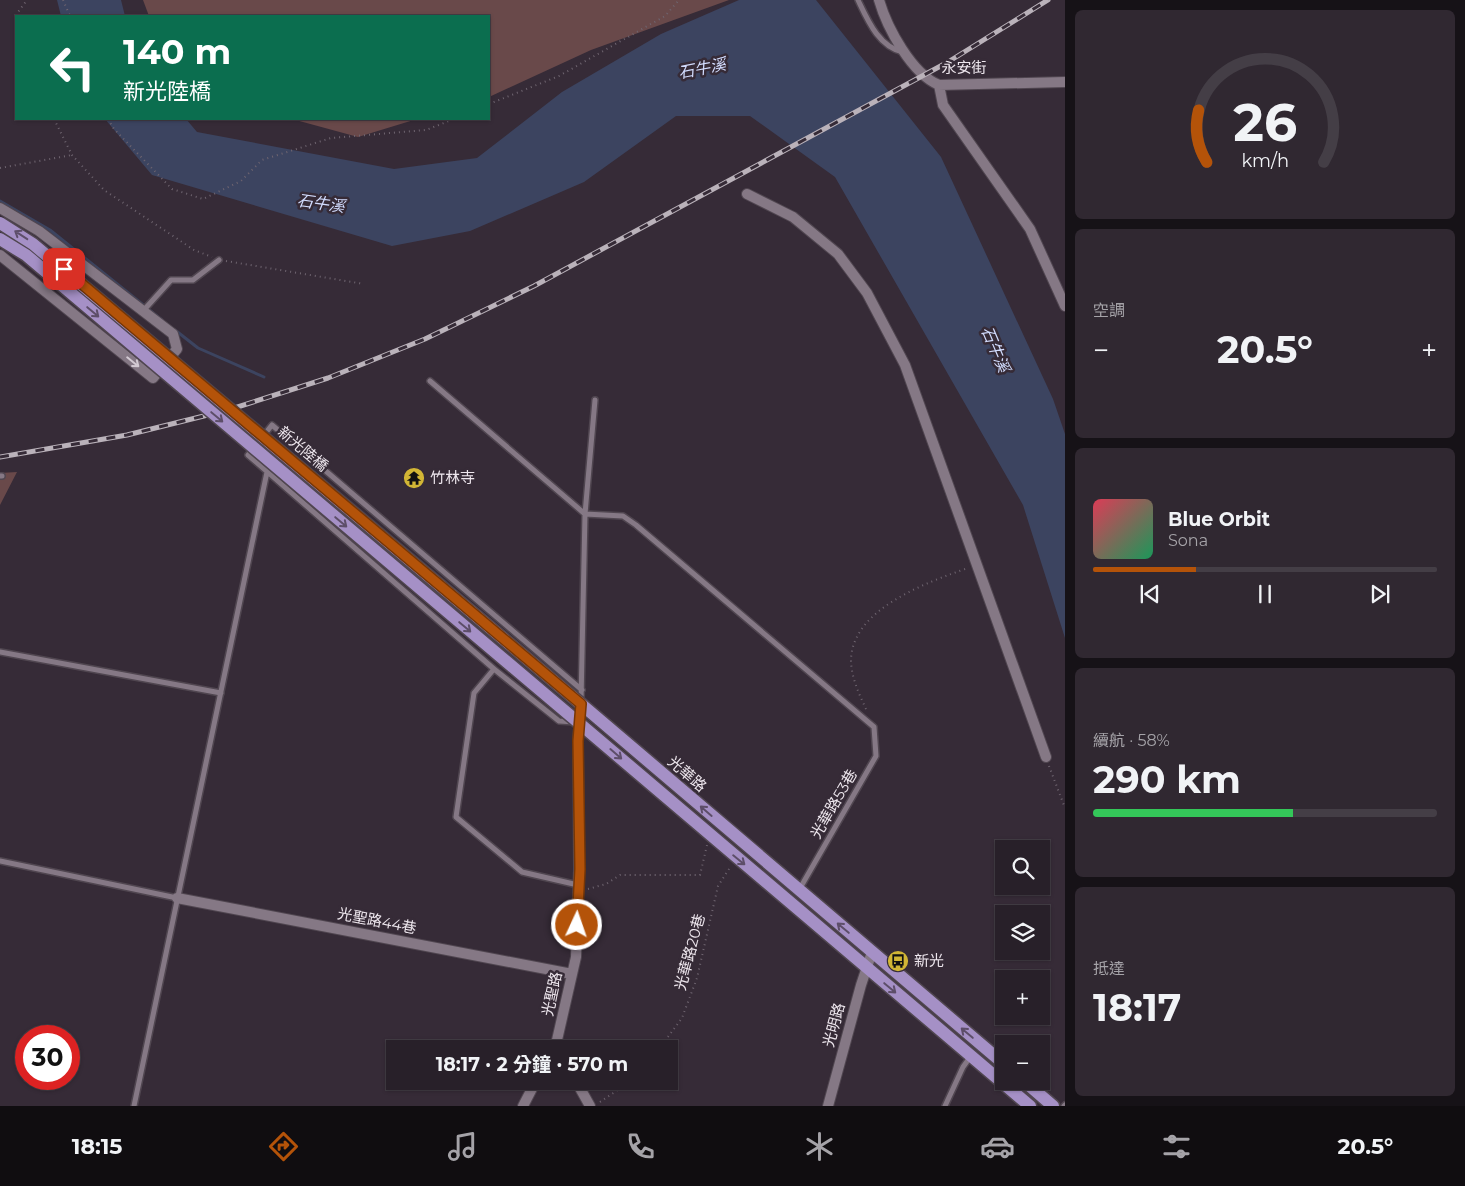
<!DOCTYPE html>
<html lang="zh-TW">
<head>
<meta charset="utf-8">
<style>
  body { margin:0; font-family:Montserrat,"Noto Sans TC",sans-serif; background:#302831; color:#f1f3f6; height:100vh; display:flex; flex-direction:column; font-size:19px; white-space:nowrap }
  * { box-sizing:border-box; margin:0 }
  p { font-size:16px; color:#a5a3a8 }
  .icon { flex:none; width:28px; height:28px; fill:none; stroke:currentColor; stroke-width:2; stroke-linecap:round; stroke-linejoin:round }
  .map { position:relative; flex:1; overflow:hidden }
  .sheet { display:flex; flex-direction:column; gap:10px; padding:10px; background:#161217; width:400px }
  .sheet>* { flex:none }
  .top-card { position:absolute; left:15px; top:15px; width:475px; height:105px; border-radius:0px; box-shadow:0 1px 4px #0004,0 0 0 1px #443e46; background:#0b6e4f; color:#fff; overflow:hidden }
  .controls { position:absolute; left:995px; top:840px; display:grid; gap:10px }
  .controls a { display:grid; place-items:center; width:55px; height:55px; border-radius:0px; background:#282029; box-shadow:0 1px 4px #0004,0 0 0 1px #443e46; font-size:25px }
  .speed { position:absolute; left:15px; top:1025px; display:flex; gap:10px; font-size:25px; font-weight:700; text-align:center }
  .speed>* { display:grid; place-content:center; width:65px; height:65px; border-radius:50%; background:#282029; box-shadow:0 1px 4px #0004,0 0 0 1px #443e46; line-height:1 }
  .speed .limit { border:8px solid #d22; background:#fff; color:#111 }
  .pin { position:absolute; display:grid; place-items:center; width:42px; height:42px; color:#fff; margin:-21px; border-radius:10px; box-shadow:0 2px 8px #0006 }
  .me { position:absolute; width:55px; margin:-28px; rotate:3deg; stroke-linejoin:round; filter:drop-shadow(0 0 4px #0008) }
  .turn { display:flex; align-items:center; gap:18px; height:105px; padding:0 25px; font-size:22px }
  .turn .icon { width:65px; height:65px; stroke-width:2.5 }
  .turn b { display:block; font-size:35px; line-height:42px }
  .big { font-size:38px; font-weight:700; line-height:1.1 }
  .sheet .card { flex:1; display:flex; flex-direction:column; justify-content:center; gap:8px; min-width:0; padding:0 18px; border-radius:8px; background:#302831 }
  .sheet .dial { align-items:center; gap:0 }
  .dial svg { height:130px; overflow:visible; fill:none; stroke:#443e46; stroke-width:7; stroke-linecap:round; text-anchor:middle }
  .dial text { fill:#f1f3f6; stroke:none }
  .song { display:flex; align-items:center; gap:15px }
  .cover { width:60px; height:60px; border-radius:8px; background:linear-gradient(135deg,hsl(350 70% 55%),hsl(150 70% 35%)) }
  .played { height:5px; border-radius:2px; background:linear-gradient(90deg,#b45309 30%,#443e46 30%) }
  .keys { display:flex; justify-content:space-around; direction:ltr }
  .heat { display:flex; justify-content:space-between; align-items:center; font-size:28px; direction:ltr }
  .charge { height:8px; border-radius:4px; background:linear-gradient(90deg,#34c759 58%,#443e46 0) }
  .trip { position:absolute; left:386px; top:1040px; width:292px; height:50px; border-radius:0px; background:#282029; box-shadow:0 1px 4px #0004,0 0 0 1px #443e46; font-weight:700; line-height:50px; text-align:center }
  .dock { display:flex; height:80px; justify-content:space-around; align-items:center; background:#100d10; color:#a5a3a8 }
  .dock .icon { width:35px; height:35px }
  .dock .current { color:#b45309 }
  .dock b { font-size:22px; color:#f1f3f6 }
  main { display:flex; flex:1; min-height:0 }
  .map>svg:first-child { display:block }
</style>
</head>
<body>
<main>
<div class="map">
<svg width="1065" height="1106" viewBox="0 0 1065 1106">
  <rect width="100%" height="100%" fill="#362b37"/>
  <path fill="#69494a" d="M143,0H729L591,50L489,97V16H149Z
    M292,119H417L358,137Z
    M17,472L0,505V473Z"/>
  <path fill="#3c4460" d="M57,0H121L125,16H61Z
    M739,0H816L941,157L1053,399L1065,434V638L1023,505L835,177L750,116H676L584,182L470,231L392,246L152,175L105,119H186L197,132L394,169L477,158L562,92L661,34Z"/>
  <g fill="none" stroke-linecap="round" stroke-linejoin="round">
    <path stroke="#3c4460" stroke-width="3" d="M0,201L50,230L162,320
      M175,330L198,348L264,377"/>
    <g stroke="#504650" stroke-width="8">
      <path id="lane" d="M858,0C868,21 879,47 903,52
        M143,311L171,280H193L219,260
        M430,381L585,514L623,516L636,525L874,727L876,756L799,890
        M0,476H2
        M0,652L221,693
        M494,669L248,455L272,425L582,690
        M581,701L585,514L595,400
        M575,722L559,721L494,669L474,693L456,817L522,872L578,885
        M0,861L177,898
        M134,1106L267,472
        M945,1106L963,1067L971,1056
        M1064,1106L1065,1105"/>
    </g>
    <g stroke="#504650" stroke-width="12">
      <path id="street" d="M879,0C887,28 912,74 939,85L1065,82
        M939,85L943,105L1030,229L1065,306
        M747,194L793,217L838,254L867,293L905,365L1046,757
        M0,208L39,231L173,334L177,349L153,378L0,255
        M177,898L572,974
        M553,1049L557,1040L576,957L579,869L578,741L581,704
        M576,1081L590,1106
        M523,1106L536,1081
        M828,1106L861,985L872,952"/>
    </g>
    <g stroke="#504650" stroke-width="15">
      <path id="primary" d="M581,704L1004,1064
        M579,723L1030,1106
        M1024,1081L1053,1106"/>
    </g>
    <path stroke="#6f6570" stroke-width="2" stroke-dasharray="1 4" stroke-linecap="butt" d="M63,0L70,16
      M19,16L18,12L27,0
      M489,104L559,76L665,16L679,0
      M54,119L72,155L104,190L194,250L212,257
      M108,119L114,129L172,189L203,199L241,181L262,160L331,138L426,130L454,119
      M0,168L72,155
      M226,261L364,284
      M866,709C859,694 852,679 851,662C850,609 928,582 968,568
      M1049,766L1065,808
      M588,889L606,884L620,875H700L707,845
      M659,1049L682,1018L697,978L718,886L731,866
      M600,1102L631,1081"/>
    <use href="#lane" stroke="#857885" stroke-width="5"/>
    <use href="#street" stroke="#857885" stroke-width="10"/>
    <use href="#primary" stroke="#a590c6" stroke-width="12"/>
    <g stroke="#bab2ba" stroke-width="5">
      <path id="rail" d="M0,457L127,435L228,410L328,378L425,339L534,286L948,62L1048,0"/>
    </g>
    <use href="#rail" stroke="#362b37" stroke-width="3" stroke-dasharray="9" stroke-linecap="butt"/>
    <g stroke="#504650" stroke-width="15" stroke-linecap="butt">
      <path id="primary-bridge" d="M0,223L33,244L581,704
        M0,239L26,255L579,723"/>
    </g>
    <use href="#primary-bridge" stroke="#a590c6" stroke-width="12"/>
  </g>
  <defs><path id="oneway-shaft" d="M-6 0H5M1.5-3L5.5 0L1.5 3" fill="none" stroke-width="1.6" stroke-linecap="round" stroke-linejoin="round" transform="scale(1.25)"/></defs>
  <g stroke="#5d4e69">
    <use href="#oneway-shaft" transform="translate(21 235) rotate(-147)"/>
    <use href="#oneway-shaft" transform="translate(93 312) rotate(40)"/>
    <use href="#oneway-shaft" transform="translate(217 417) rotate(40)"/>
    <use href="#oneway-shaft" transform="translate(341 522) rotate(40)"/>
    <use href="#oneway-shaft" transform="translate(465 627) rotate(40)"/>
    <use href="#oneway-shaft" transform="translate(616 754) rotate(41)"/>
    <use href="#oneway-shaft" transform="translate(706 811) rotate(-139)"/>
    <use href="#oneway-shaft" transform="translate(739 860) rotate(39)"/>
    <use href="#oneway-shaft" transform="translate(843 928) rotate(-140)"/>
    <use href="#oneway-shaft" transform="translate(890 988) rotate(40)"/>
    <use href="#oneway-shaft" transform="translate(967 1033) rotate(-140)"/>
  </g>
  <use stroke="#d3cad3" href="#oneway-shaft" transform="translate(133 362) rotate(39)"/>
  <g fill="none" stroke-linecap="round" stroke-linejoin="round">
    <g stroke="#753606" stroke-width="12">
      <path id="route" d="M64,269L581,704L578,741L580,869L577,925"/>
    </g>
    <use href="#route" stroke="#b45309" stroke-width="9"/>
  </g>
  <defs>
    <g id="temple-disc" transform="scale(1.125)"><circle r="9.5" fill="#d2b635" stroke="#362b37"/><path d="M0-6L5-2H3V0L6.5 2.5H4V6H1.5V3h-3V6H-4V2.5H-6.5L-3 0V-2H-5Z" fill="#111"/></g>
    <g id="bus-disc" transform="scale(1.125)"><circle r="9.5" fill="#d2b635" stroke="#362b37"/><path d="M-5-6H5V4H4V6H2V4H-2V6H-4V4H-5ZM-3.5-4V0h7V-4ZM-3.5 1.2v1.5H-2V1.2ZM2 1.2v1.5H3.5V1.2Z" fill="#111"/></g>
  </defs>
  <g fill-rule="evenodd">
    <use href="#temple-disc" x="414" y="478"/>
    <use href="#bus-disc" x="898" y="961"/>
  </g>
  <g text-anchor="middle" stroke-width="5" stroke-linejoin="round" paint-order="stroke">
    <g font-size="15" fill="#ede6ed" stroke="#362b37">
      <text x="964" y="73">永安街</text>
      <text transform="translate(303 449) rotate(40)" y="5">新光陸橋</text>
      <text transform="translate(687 774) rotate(41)" y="5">光華路</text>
      <text transform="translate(834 804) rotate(-60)" y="5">光華路53巷</text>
      <text transform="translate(377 921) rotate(11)" y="5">光聖路44巷</text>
      <text transform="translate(690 952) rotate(-75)" y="5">光華路20巷</text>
      <text transform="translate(552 994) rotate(-78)" y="5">光聖路</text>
      <text transform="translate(834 1025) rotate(-75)" y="5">光明路</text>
    </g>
    <g font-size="15" fill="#ede6ed" stroke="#362b37" text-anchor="start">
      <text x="430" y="483">竹林寺</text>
      <text x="914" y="966">新光</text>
    </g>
    <g font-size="16" font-style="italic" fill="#d2dcfe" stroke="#362b37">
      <text transform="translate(702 68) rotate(-11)" y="6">石牛溪</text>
      <text transform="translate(321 203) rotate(8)" y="6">石牛溪</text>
      <text transform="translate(996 349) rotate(67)" y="6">石牛溪</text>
    </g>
  </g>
</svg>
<div class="controls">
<a><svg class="icon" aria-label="search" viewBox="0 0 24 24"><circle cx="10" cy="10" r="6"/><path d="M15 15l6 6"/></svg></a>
<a><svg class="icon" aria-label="layers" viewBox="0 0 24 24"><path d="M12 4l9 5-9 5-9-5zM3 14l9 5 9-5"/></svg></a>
<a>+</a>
<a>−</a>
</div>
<div class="speed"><div class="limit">30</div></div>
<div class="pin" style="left:64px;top:269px;background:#d93025"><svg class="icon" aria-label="arrive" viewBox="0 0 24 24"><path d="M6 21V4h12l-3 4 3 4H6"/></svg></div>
<svg class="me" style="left:577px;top:925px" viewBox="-20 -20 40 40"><circle r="17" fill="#b45309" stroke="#fff" stroke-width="3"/><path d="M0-11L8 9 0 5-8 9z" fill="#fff"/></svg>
<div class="trip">18:17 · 2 分鐘 · 570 m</div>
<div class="top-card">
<div class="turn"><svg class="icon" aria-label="left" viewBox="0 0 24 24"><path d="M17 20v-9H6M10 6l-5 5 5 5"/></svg><div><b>140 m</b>新光陸橋</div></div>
</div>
</div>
<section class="sheet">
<div class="card dial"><svg viewBox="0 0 100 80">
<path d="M14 69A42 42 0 1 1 86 69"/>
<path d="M14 69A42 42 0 0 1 9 37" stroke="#b45309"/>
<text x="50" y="56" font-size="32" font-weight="700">26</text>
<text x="50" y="72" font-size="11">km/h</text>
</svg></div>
<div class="card"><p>空調</p>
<div class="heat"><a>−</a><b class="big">20.5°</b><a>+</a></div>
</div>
<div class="card">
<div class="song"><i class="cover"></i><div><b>Blue Orbit</b><p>Sona</p></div></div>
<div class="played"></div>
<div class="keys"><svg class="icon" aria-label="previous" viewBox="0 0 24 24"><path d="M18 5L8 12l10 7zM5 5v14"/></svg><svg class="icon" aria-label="pause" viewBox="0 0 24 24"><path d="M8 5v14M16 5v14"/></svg><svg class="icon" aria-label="next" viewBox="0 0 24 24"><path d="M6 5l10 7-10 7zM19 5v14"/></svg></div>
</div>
<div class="card"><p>續航 · 58%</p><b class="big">290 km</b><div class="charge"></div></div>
<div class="card"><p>抵達</p><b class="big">18:17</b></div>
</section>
</main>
<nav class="dock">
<b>18:15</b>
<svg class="icon current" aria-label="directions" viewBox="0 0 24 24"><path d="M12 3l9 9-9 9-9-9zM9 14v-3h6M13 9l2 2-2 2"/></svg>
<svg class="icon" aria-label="music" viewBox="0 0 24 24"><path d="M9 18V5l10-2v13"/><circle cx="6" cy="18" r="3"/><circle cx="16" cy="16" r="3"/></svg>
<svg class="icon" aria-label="phone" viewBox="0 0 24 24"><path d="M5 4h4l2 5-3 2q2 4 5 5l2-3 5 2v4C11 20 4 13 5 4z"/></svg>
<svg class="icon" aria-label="climate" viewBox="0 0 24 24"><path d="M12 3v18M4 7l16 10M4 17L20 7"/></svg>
<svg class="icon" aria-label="car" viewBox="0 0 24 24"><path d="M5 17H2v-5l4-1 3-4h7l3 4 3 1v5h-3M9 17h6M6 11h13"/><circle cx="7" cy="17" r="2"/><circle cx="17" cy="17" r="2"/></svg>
<svg class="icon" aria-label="filters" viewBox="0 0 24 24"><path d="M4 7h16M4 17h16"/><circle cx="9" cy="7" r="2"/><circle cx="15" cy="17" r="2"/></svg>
<b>20.5°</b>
</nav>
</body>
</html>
